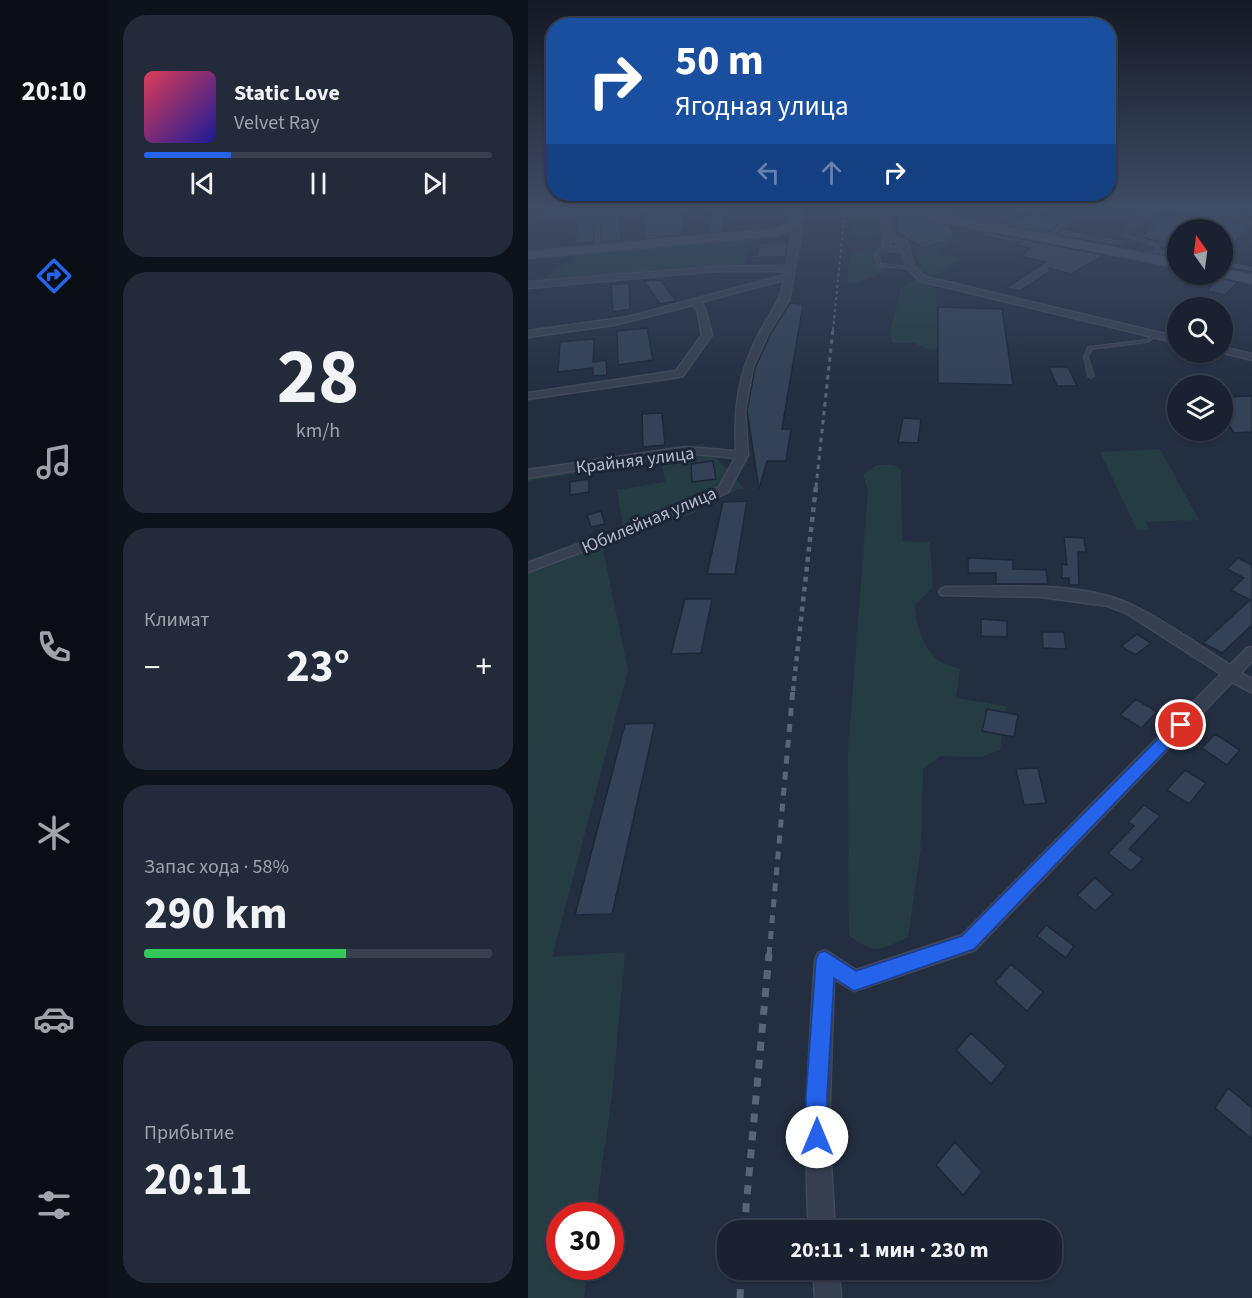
<!DOCTYPE html>
<html lang="ru">
<head>
<meta charset="utf-8">
<style>
  body { margin:0; font-family:"Source Sans 3",sans-serif; background:#232a39; color:#f1f3f6; height:100vh; display:flex; flex-direction:column; font-size:22px; white-space:nowrap }
  * { box-sizing:border-box; margin:0 }
  p { font-size:20px; color:#9fa4ab }
  .icon { flex:none; width:33px; height:33px; fill:none; stroke:currentColor; stroke-width:2; stroke-linecap:round; stroke-linejoin:round }
  .map { position:relative; flex:1; overflow:hidden }
  .sheet { display:flex; flex-direction:column; gap:15px; padding:15px; background:#0e131b; width:420px }
  .sheet>* { flex:none }
  .guide { position:absolute; left:18px; top:18px; width:570px; height:183px; border-radius:24px; box-shadow:0 2px 4px #0004,0 0 0 2px #383f4d; background:#1a4fa0; color:#fff; overflow:hidden }
  .needle { width:39px; rotate:346deg }
  .tools { position:absolute; left:639px; top:219px; display:grid; gap:12px }
  .tools a { display:grid; place-items:center; width:66px; height:66px; border-radius:50%; background:#1a2231; box-shadow:0 2px 4px #0004,0 0 0 2px #383f4d; font-size:30px }
  .speed { position:absolute; left:18px; top:1202px; display:flex; gap:12px; font-size:30px; font-weight:700; text-align:center }
  .speed>* { display:grid; place-content:center; width:78px; height:78px; border-radius:50%; background:#1a2231; box-shadow:0 2px 4px #0004,0 0 0 2px #383f4d; line-height:1 }
  .speed .limit { border:9px solid #d22; background:#fff; color:#111 }
  .pin { position:absolute; display:grid; place-items:center; width:51px; height:51px; color:#fff; margin:-26px; border:3px solid #fff; border-radius:50%; box-shadow:0 2px 6px #0007 }
  .me { position:absolute; width:66px; margin:-33px; rotate:0deg; stroke-linejoin:round; filter:drop-shadow(0 0 4px #0008) }
  .turn { display:flex; align-items:center; gap:21px; height:126px; padding:0 30px; font-size:27px }
  .turn .icon { width:78px; height:78px; stroke-width:2.5 }
  .turn b { display:block; font-size:42px; line-height:51px }
  .lanes { display:flex; align-items:center; height:57px; padding:0 30px; background:#0003; justify-content:center; gap:30px; direction:ltr }
  .lanes .off { opacity:.35 }
  .big { font-size:45px; font-weight:700; line-height:1.1 }
  .sheet .widget { flex:1; display:flex; flex-direction:column; justify-content:center; gap:9px; min-width:0; padding:0 21px; border-radius:24px; background:#232a39 }
  .sheet .dial { align-items:center; gap:0 }
  .dial b { font-size:78px; line-height:1 }
  .song { display:flex; align-items:center; gap:18px }
  .cover { width:72px; height:72px; border-radius:9px; background:linear-gradient(135deg,hsl(350 70% 55%),hsl(240 70% 35%)) }
  .played { height:6px; border-radius:3px; background:linear-gradient(90deg,#2563eb 25%,#383f4d 25%) }
  .keys { display:flex; justify-content:space-around; direction:ltr }
  .heat { display:flex; justify-content:space-between; align-items:center; font-size:33px; direction:ltr }
  .charge { height:9px; border-radius:4px; background:linear-gradient(90deg,#34c759 58%,#383f4d 0) }
  .trip { position:absolute; left:189px; top:1220px; width:345px; height:60px; border-radius:24px; background:#1a2231; box-shadow:0 2px 4px #0004,0 0 0 2px #383f4d; font-weight:700; line-height:60px; text-align:center }
  main { display:flex; flex:1; min-height:0 }
  .dock { display:flex; flex-direction:column; width:108px; justify-content:space-around; align-items:center; background:#0a0e14; color:#9fa4ab }
  .dock .icon { width:42px; height:42px }
  .dock .selected { color:#2563eb }
  .dock b { font-size:27px; color:#f1f3f6 }
  .map>svg:first-child { display:block }
</style>
</head>
<body>
<main>
<nav class="dock">
<b>20:10</b>
<svg class="icon selected" aria-label="directions" viewBox="0 0 24 24"><path d="M12 3l9 9-9 9-9-9zM9 14v-3h6M13 9l2 2-2 2"/></svg>
<svg class="icon" aria-label="music" viewBox="0 0 24 24"><path d="M9 18V5l10-2v13"/><circle cx="6" cy="18" r="3"/><circle cx="16" cy="16" r="3"/></svg>
<svg class="icon" aria-label="phone" viewBox="0 0 24 24"><path d="M5 4h4l2 5-3 2q2 4 5 5l2-3 5 2v4C11 20 4 13 5 4z"/></svg>
<svg class="icon" aria-label="climate" viewBox="0 0 24 24"><path d="M12 3v18M4 7l16 10M4 17L20 7"/></svg>
<svg class="icon" aria-label="car" viewBox="0 0 24 24"><path d="M5 17H2v-5l4-1 3-4h7l3 4 3 1v5h-3M9 17h6M6 11h13"/><circle cx="7" cy="17" r="2"/><circle cx="17" cy="17" r="2"/></svg>
<svg class="icon" aria-label="filters" viewBox="0 0 24 24"><path d="M4 7h16M4 17h16"/><circle cx="9" cy="7" r="2"/><circle cx="15" cy="17" r="2"/></svg>
</nav>
<section class="sheet">
<div class="widget">
<div class="song"><i class="cover"></i><div><b>Static Love</b><p>Velvet Ray</p></div></div>
<div class="played"></div>
<div class="keys"><svg class="icon" aria-label="previous" viewBox="0 0 24 24"><path d="M18 5L8 12l10 7zM5 5v14"/></svg><svg class="icon" aria-label="pause" viewBox="0 0 24 24"><path d="M8 5v14M16 5v14"/></svg><svg class="icon" aria-label="next" viewBox="0 0 24 24"><path d="M6 5l10 7-10 7zM19 5v14"/></svg></div>
</div>
<div class="widget dial"><b>28</b><p>km/h</p></div>
<div class="widget"><p>Климат</p>
<div class="heat"><a>−</a><b class="big">23°</b><a>+</a></div>
</div>
<div class="widget"><p>Запас хода · 58%</p><b class="big">290 km</b><div class="charge"></div></div>
<div class="widget"><p>Прибытие</p><b class="big">20:11</b></div>
</section>
<div class="map">
<svg width="724" height="1298" viewBox="0 0 724 1298">
  <rect width="100%" height="100%" fill="#232e41"/>
  <path fill="#253d42" d="M325,209H353L355,231L343,236H323Z
    M226,237L216,264L14,281L51,253Z
    M419,240L426,241L408,251L434,258L405,277L390,269V258L386,251Z
    M322,251H342L348,266L358,267L355,273L326,283H319Z
    M388,280L408,289L410,350L399,349L386,343H365L362,333L373,288Z
    M175,444L217,489H211L170,508L166,513L157,516L152,514L75,549L100,670L24,957L97,952L84,1096L67,1215H32V1266H60L56,1298H0V560L95,526L89,490L137,482L134,461L0,481V469Z
    M632,449L671,520L618,522L621,530H609L572,452Z
    M349,465H366L373,470L374,541L402,542L405,587L387,605C388,623 394,647 409,659C415,664 425,666 432,669L428,698L478,706L472,750L453,757L412,756L395,769L393,847L380,937C352,950 347,956 321,935L320,753L340,491L335,474Z"/>
  <path fill="#344257" stroke="#1e2738" stroke-width="1.5" d="M196,209L195,232L180,233L185,209Z
    M155,212L154,235L116,239V215Z
    M502,214L510,215L536,219L519,233L477,225Z
    M368,215L423,226L426,239L396,248L370,234Z
    M635,215L650,217V251L633,247V242L614,237Z
    M91,217L94,241H74L72,218Z
    M62,219L65,221L66,242L47,243L49,220Z
    M694,221L721,225L694,258Z
    M535,229L599,241L590,246L528,235Z
    M458,232L576,255L543,274L521,268L522,271L492,291L478,288L517,262L492,256L503,248L489,245L492,243L451,235Z
    M249,243H260L258,257L228,258L231,244Z
    M689,277L710,282L697,295L679,291Z
    M133,280L148,301L132,304L116,281Z
    M101,283L102,309L85,312L83,285Z
    M262,303L275,304L254,429H263L258,461H239L231,489L219,411L227,368L243,333Z
    M410,307L474,309L485,385L410,383Z
    M119,328L125,360L90,365L89,331Z
    M66,339L65,362L78,360L79,375L65,376V368L30,372L32,342Z
    M521,367H540L549,386H529Z
    M724,396V432L706,433L694,415V397Z
    M134,413L137,445L115,447L114,414Z
    M375,418L393,419L390,443L370,442Z
    M185,461L188,479L164,482L163,464Z
    M61,479V492L42,495V482Z
    M219,501L207,574H179L195,502Z
    M73,511L77,524L63,527L59,515Z
    M536,537L556,538L558,552H550L551,585H541V578H534V564L539,565Z
    M440,558L485,560V569L518,570L520,584H468V573H440Z
    M710,558L724,565V625L694,653L675,643L722,600L703,590L716,578L699,569Z
    M157,599H184L173,653L143,654Z
    M453,619L479,621V637L453,636Z
    M514,632H536L538,649L515,648Z
    M609,634L623,643L607,655L593,646Z
    M608,699L629,712L613,728L592,715Z
    M459,709L490,715L486,737L454,731Z
    M127,723L84,914L47,915L97,724Z
    M687,734L712,750L699,765L674,748Z
    M510,768L518,803L496,805L488,769Z
    M657,770L678,783L661,804L639,790Z
    M616,805L632,816L601,849L615,859L603,871L580,853L606,826L600,822Z
    M567,878L585,894L567,911L549,895Z
    M518,925L546,946L538,958L509,936Z
    M483,964L515,992L499,1011L467,982Z
    M443,1033L478,1066L463,1084L428,1050Z
    M700,1088L724,1108V1139L687,1108Z
    M427,1142L454,1172L435,1195L408,1165Z"/>
  <g fill="none" stroke-linecap="round" stroke-linejoin="round">
    <g stroke="#41495a" stroke-width="2">
      <path id="lane" d="M38,209H44L61,214L139,209H157L155,210L66,216L71,220L72,249L70,250L68,249L67,220L63,217L0,220V218L55,214Z
        M624,209H628L597,235L632,244L629,250L650,254V256L628,252L622,260H620L619,259L629,246L592,235Z
        M654,209H662L715,218L724,222V224L714,220Z
        M539,220L542,221L519,239H517V237Z
        M358,248L360,249L359,250L352,251L350,254L353,264L384,267L386,268L385,269L350,266L346,254L350,249Z
        M694,262L724,268V270L694,264Z
        M625,334L629,335L620,342L564,349L560,357L566,376L563,378L560,376L556,357L560,347L619,340Z"/>
    </g>
    <g stroke="#41495a" stroke-width="3">
      <path id="street" d="M351,209H359L363,234L379,241L386,266L398,277L650,337V343L392,281L378,267L374,251H358L354,249L355,235ZM363,240L372,244L373,247H362Z
        M265,222H271L274,229L261,300L241,332L225,367L217,411L220,455L200,492L152,515L0,572V563L144,509L191,487L207,458L157,453L0,478V470L157,447L208,451C206,407 210,374 231,334C242,311 251,307 256,280L173,302L177,309L184,335L155,376L151,377L0,399V393L148,371L174,335L169,309L165,305L86,325L0,337V331L100,317L257,275L258,271H188L0,288V282L188,267L259,266Z
        M694,347L724,354V360L692,352H694Z
        M418,587C477,588 554,579 608,607C641,623 671,646 702,665L719,648L724,647V661L713,673L724,679V693L704,682L447,950L326,991L306,979L301,1129L307,1230H281C275,1140 281,1050 287,960L290,953L297,950L328,970L434,935L693,674L598,613L580,606L513,597L413,595L411,592L413,589Z
        M285,1269H311L313,1298H287Z"/>
    </g>
    <g stroke="#41495a" stroke-width="3">
      <path id="secondary" d="M266,209H276L273,224L250,235L0,258V252L247,229L263,222Z
        M359,209H380L650,260V267L364,212Z
        M694,270L724,275V283L690,275L694,274Z"/>
    </g>
    <use href="#lane" fill="#374050" fill-rule="evenodd"/>
    <use href="#street" fill="#374050" fill-rule="evenodd"/>
    <use href="#secondary" fill="#454f64" fill-rule="evenodd"/>
    <path stroke="#596478" stroke-width="2" stroke-dasharray="3 3" stroke-linecap="butt" d="M305,330L317,209"/>
    <path stroke="#596478" stroke-width="3" stroke-dasharray="4.5 4.5" stroke-linecap="butt" d="M288,487L305,329"/>
    <path stroke="#596478" stroke-width="4.5" stroke-dasharray="5 5" stroke-linecap="butt" d="M265,691L288,486"/>
    <path stroke="#596478" stroke-width="5" stroke-dasharray="8 8" stroke-linecap="butt" d="M241,955L265,689"/>
    <path stroke="#596478" stroke-width="7" stroke-dasharray="9 9" stroke-linecap="butt" d="M216,1230L241,954
      M212,1298L213,1269"/>
  </g>
  <linearGradient id="sky" x2="0" y2="1"><stop stop-color="#131924"/><stop offset="0.53" stop-color="#3f4c65"/><stop offset="1" stop-color="#3f4c65" stop-opacity="0"/></linearGradient>
  <rect width="724" height="391" fill="url(#sky)"/>
  <path fill="#2563eb" stroke="#184099" stroke-width="1.5" d="M653,719L658,721L661,725L658,729L446,949L326,991L306,978L299,1096L300,1137L297,1145L289,1148L281,1145L278,1137V1096L288,960L291,953L297,951L328,971L434,936L648,721Z"/>
  <g text-anchor="middle" stroke-width="6" stroke-linejoin="round" paint-order="stroke">
    <g font-size="18" fill="#b4bccb" stroke="#1c2536">
      <text transform="translate(107 460) rotate(-7)" y="6">Крайняя улица</text>
      <text transform="translate(121 520) rotate(-23)" y="6">Юбилейная улица</text>
    </g>
  </g>
</svg>
<div class="tools">
<a><svg class="needle" viewBox="-14 -14 28 28"><path d="M0-13l5 13h-10z" fill="#e53935"/><path d="M0 13l5-13h-10z" fill="#9fa4ab"/></svg></a>
<a><svg class="icon" aria-label="search" viewBox="0 0 24 24"><circle cx="10" cy="10" r="6"/><path d="M15 15l6 6"/></svg></a>
<a><svg class="icon" aria-label="layers" viewBox="0 0 24 24"><path d="M12 4l9 5-9 5-9-5zM3 14l9 5 9-5"/></svg></a>
</div>
<div class="speed"><div class="limit">30</div></div>
<div class="pin" style="left:653px;top:725px;background:#d93025"><svg class="icon" aria-label="arrive" viewBox="0 0 24 24"><path d="M6 21V4h12l-3 4 3 4H6"/></svg></div>
<svg class="me" style="left:289px;top:1137px" viewBox="-20 -20 40 40"><circle r="19" fill="#fff"/><path d="M0-13L10 11 0 6-10 11z" fill="#2563eb"/></svg>
<div class="trip">20:11 · 1 мин · 230 m</div>
<div class="guide">
<div class="turn"><svg class="icon" aria-label="right" viewBox="0 0 24 24"><path d="M7 20v-9h11M14 6l5 5-5 5"/></svg><div><b>50 m</b>Ягодная улица</div></div>
<div class="lanes"><svg class="icon off" aria-label="left" viewBox="0 0 24 24"><path d="M17 20v-9H6M10 6l-5 5 5 5"/></svg><svg class="icon off" aria-label="ahead" viewBox="0 0 24 24"><path d="M12 20V5M6 11l6-6 6 6"/></svg><svg class="icon" aria-label="right" viewBox="0 0 24 24"><path d="M7 20v-9h11M14 6l5 5-5 5"/></svg></div>
</div>
</div>
</main>
</body>
</html>
